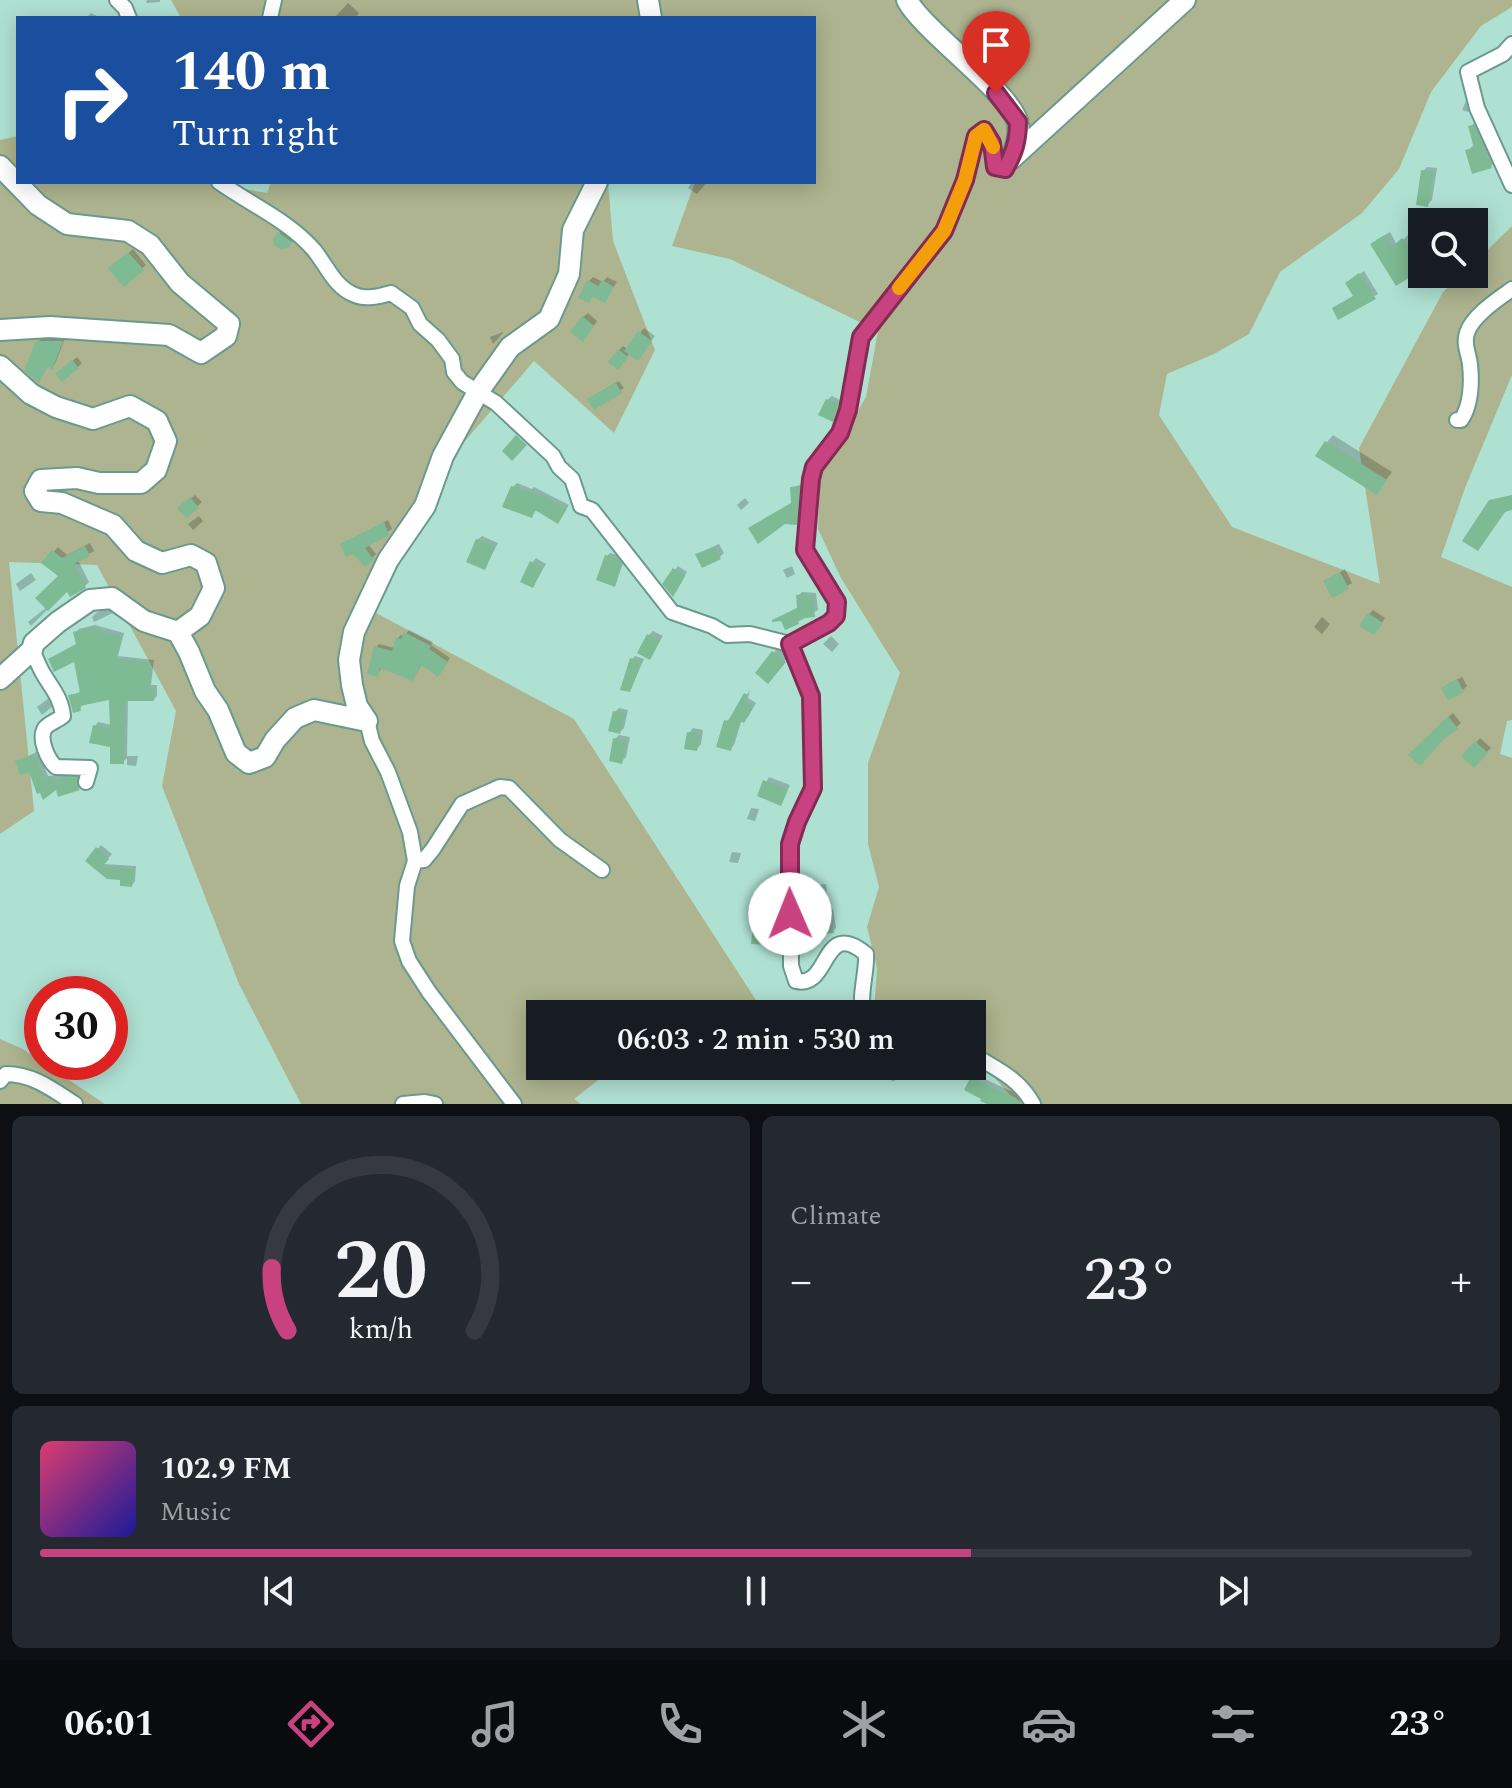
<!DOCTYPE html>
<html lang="en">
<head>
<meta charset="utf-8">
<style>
  body { margin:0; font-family:Spectral,serif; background:#242831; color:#f1f3f6; height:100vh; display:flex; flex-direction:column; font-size:30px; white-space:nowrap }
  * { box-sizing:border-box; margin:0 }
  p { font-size:26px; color:#9ea1a6 }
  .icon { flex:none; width:44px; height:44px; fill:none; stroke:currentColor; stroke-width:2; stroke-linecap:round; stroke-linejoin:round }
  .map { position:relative; height:1104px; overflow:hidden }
  .side { display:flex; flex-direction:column; gap:12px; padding:12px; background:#0d0f14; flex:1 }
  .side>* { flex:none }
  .guide { position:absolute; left:16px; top:16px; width:800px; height:168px; border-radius:0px; box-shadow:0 4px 20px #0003; background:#1a4fa0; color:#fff; overflow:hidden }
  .controls { position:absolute; left:1408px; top:208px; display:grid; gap:16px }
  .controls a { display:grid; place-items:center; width:80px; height:80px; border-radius:0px; background:#171b24; box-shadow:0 4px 20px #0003; font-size:40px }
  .speed { position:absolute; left:24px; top:976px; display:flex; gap:16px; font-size:40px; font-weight:700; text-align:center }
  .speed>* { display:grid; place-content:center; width:104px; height:104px; border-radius:50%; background:#171b24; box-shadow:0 4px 20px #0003; line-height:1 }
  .speed .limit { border:12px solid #d22; background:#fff; color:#111 }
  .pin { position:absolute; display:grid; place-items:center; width:68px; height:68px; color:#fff; margin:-82px -34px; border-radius:50% 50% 50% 0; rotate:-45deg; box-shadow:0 0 8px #0007 }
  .pin .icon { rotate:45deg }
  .me { position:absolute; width:88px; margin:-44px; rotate:359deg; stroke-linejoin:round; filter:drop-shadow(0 0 6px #0008) }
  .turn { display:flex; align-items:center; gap:28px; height:168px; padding:0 24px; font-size:36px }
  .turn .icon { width:104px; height:104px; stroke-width:2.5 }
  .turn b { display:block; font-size:56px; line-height:68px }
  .big { font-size:60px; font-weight:600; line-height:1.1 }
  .side .card { flex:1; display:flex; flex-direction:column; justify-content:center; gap:12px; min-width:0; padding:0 28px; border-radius:12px; background:#242831 }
  .side .dial { align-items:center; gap:0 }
  .dial svg { height:208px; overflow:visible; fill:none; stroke:#363941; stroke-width:7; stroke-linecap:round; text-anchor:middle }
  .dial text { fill:#f1f3f6; stroke:none }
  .song { display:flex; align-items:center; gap:24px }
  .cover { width:96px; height:96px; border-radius:12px; background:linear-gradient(135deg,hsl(340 70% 55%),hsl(240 70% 35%)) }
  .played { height:8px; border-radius:4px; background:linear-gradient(90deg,#c94280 65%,#363941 65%) }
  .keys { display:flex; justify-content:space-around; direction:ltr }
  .heat { display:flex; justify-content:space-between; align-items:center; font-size:44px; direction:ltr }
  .side .tiles { flex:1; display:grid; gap:12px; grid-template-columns:1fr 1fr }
  .card:last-child { grid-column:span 2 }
  .trip { position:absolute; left:526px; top:1000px; width:460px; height:80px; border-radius:0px; background:#171b24; box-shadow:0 4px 20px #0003; font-weight:600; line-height:80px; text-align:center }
  .dock { display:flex; height:128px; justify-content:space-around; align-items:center; background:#090b0e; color:#9ea1a6 }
  .dock .icon { width:56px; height:56px }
  .dock .active { color:#c94280 }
  .dock b { font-size:36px; color:#f1f3f6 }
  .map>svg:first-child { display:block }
</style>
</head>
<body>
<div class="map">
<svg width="1512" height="1104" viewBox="0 0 1512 1104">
  <rect width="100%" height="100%" fill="#afe1d3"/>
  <path fill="#aeb48f" d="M171,0H1512V7L1481,26L1431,92L1399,169L1362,213L1280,272L1249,334L1214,354L1167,374L1159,415L1232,527L1380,584L1359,448L1443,292L1462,274H1474V263L1512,226V375L1465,488L1441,557L1512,587V720L1507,721L1500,754L1512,758V1104H1018L972,1053V1014L874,1012L877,968L867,927L879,887L868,844V763L900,673L841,578L818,529L820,477L866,397L878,331L730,259L672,246L695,182H814V18H181Z
    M18,136V182H204L267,193L271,182H608L613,241L655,350L614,433L534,361L459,448L365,607L574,719L765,1014L691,1007L682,1014H540V1066H616L574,1099L581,1104H301L239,984L162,786L176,711L97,565L9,562L34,811L0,834V140Z
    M0,1039L21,1048L105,1104H0Z"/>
  <path fill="#0003" d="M147,0H160V2L146,3Z
    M348,3L359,13L355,18H334Z
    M91,13L99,17L98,18H86Z
    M1466,101L1469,111L1468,112L1462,110Z
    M1477,120L1498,159L1491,166L1473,171L1467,151L1475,144L1470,127Z
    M1427,167L1437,168L1432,200L1427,205L1423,171Z
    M692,182H707L697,194L688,188Z
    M283,229L295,239L290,244L275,240Z
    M1390,232L1397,245L1408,235L1422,252V274H1429L1422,280L1376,240Z
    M133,249L146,265L124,284L115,264Z
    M1364,271L1378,294L1339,317L1334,308L1355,295L1351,280Z
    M593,277L603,282L607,277L617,282L604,301L594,295L588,300L589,281Z
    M588,313L597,321L587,335L583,317Z
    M644,328L655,336L642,354L630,353L622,363L619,350L623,346L628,349Z
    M503,332V333L493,344L490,337Z
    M42,338H65L55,364L52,367L49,364L39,380L38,342Z
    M77,357L82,363L78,367L62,370Z
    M619,381L624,388L595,407L593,396Z
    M832,396L842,401L833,420L827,400Z
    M1333,435L1392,472L1377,492L1327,442Z
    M517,483L532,489L534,487L569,505L561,518L537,509L532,516L513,487Z
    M802,484L799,520L796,523L792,488Z
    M195,495L202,502L187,516L180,508Z
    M745,498L749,503L741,510L737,505Z
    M199,516L203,521L193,530L188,524Z
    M388,520L392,529L368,544L376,554L365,565L354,551L342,545Z
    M482,536L498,543L485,568L477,540Z
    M90,543L94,551L78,560L89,582L85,586L68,589L31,626L28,622L47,607L61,576L44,563L58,547L67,555Z
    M719,544L724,553L720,557L697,554Z
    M610,553L621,556L624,561L614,585L607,556Z
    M536,558L546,564L533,586L532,563Z
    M678,566L687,572L676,592L665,583Z
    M792,566L795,574L787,578L783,570Z
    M1345,569L1352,583L1333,595L1325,582Z
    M31,573L36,580L20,591L16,584Z
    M802,592L816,593L818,610L798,622L774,620L799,607L798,596Z
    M101,609H114L115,612L94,622L92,617Z
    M1373,610L1385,618L1378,629L1369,614Z
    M1322,617L1330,624L1322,634L1314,627Z
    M95,625L124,633L118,656L154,660L151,685H157V696L154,699H128L127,756H138L136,766L127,765V758L123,762L95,726L98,722L112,725L111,698L83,703L80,709L70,696L82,691L75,633L79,629Z
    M409,630L433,642L431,645L450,658L442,671L422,664L413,679L382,667L378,674L376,647L379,644L395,648L397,639L401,635L404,636Z
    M653,631L663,636L650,657L649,635Z
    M831,636L839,644L832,652L823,644Z
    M778,648L788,657L772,677L774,652Z
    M635,656L644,659L630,690L632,659Z
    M1462,677L1467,686L1463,690L1448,684Z
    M750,690L748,698L756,703L748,717L742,719L734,745L730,749L726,721L732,718Z
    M49,698L53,706L42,715L37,707Z
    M619,708L628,710L624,728L620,732L615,712Z
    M1453,713L1461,723L1445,737L1441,723Z
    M693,728L703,730L701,744L697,749L689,733Z
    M619,735L630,737L626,757L621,762L615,739Z
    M1480,738L1491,748L1474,765L1464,756Z
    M38,751L48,776L80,774L83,784L79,788L59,794L57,787L39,791L30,769L18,762Z
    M769,777L790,785L781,803L759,795Z
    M751,808L759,809L755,821L747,819Z
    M101,845L112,854L103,864L136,866L135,881L132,885L88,860Z
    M732,852L741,853L738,863L729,862Z
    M826,884L829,910L833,909L836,928L833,931L813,888L816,885Z
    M761,900L776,902L772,939L768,943L757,904Z
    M841,1066H857V1067L853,1071H840Z
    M898,1067L903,1073L893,1082L888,1076Z
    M976,1075L1022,1096L1018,1104H993L972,1079Z"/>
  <path fill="#7eba93" d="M1474,125L1492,168L1472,174L1465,150L1474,148L1468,126Z
    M1421,170L1433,172L1428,207L1416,205Z
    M278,232L292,242L289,248L280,249L275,246L273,239Z
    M1385,235L1392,247L1402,238L1422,261V282L1415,274L1396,286L1370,244Z
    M128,252L144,270L124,287L108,268Z
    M1359,273L1376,299L1338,320L1332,308L1353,296L1345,283Z
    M587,280L598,286L602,280L614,287L605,303L592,296L589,303L578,298Z
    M582,316L594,326L583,342L570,332Z
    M638,331L652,341L638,361L624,351Z
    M36,341H63L52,370L48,366L39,383L24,370Z
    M618,349L628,357L618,370L608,362Z
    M72,360L79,368L62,382L55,374Z
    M616,383L622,393L594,410L587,399Z
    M826,399L839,405L833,422L818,415Z
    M516,435L527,445L512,461L502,451Z
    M1325,441L1387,480L1377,495L1315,456Z
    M511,486L544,496L566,510L558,524L535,510L532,518L502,507Z
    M800,486L797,525L785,524L758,544L748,528L791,503L790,487Z
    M1512,495V510L1505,512L1478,551L1462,541L1489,500Z
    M190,497L199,508L186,518L177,508Z
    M384,522L389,535L365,548L374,560L365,567L353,554L346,557L340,544Z
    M476,539L495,547L485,570L466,562Z
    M85,546L90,556L74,564L86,588L70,597L67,592L48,611L35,598L58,576L41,563L52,550L62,558Z
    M715,547L721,559L702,568L695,554Z
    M605,555L617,558L622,565L615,587L596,580Z
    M530,561L543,568L533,588L520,582Z
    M673,568L685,576L673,597L662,584Z
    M1340,572L1349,589L1332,598L1323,581Z
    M806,594L807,597L813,596L815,617L797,619L799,624L785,630L781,621L772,622V620L797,608L796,595Z
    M1368,613L1383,623L1374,635L1359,626Z
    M90,628L122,637L116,659L151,663L149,688H155L154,701H125L124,764H110V747L89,743L93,725L110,729L109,700L80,706L81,711L73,713L68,695L80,693L74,662L54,672L48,659L76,644L73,632Z
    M404,632L431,646L429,649L448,662L438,677L421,665L413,681L380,668L378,677L367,674L374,646L392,651L396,638L401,639Z
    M647,634L660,641L650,660L637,653Z
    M772,651L786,662L768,684L755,673Z
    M630,658L642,662L630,692L620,690Z
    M1457,679L1464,692L1448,700L1441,688Z
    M744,693L748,695L745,703L753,708L744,723L740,721L731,751L716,747L724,720L728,721Z
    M613,711L625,714L620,734L608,731Z
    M1448,716L1458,729L1444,739L1420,766L1408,755Z
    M687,732L700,734L697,751L684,749Z
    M613,738L627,741L622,764L609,761Z
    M1475,741L1488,753L1474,768L1461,756Z
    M34,754L44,779L49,777L53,781L64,777L77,778L76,784L80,790L58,797L56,790L43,800L40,793L37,794L29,772L20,775L15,761Z
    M763,780L788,790L781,806L757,796Z
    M96,847L109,859L102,867L134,869L132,887L120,886V880L107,879L85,861Z
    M823,886L826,912H830L834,933L818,935L810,887Z
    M755,904L772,905L769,945L751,944Z
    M970,1078L1016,1098L1021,1104H987L980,1101L981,1099L964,1090Z"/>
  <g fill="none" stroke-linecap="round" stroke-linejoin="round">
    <g stroke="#6a9a8d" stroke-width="18">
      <path id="street" d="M117,0L125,8L129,18
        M270,18L274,0
        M1512,44L1503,54L1468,72L1477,108L1512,185
        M219,182C250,204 289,221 314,250C327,266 335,288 355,295C366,300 380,296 391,293L412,308L420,324L438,340L452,359L454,372L462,382L496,403L553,456L559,467L572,479L581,506L592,510L672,612L712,626L727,635L750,634L790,644
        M1457,420H1461C1471,406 1472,382 1470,365C1469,353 1463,345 1467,333C1472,316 1498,299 1512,289
        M32,650C36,658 39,667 44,675C53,690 61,698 63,716C58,720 49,723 45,728C38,739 48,760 56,767L90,768L86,782
        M367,721L372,741L388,772L410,832L415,861L407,886L402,941L409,961L429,992L514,1104
        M415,861L424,860L433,849L462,804L500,787L509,788L560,840L602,870
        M863,1014C859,993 867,974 866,954C821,917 831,989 796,981L791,966L790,844L797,822L813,788L811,696L790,644L829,623L836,616L837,602L805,550L811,479L814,467L840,433L848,410L861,337L944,231L965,180L976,136L984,130L992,143L995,167L1005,169L1011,159
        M972,1054C996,1069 1019,1078 1033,1104
        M0,1081L6,1074C33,1074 53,1090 75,1104
        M403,1104L425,1102L435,1104"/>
    </g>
    <g stroke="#6a9a8d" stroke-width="24">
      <path id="secondary" d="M648,0L651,18
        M907,0C924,32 1014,95 1018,124C1020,136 1016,148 1011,159
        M1011,159L1185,0
        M0,166L38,205L67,224L128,231L150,245L180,283L229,324L226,336L201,353L169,335L50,327L0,330
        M0,366L31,394L56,407L93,419L130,406L157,421L166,441L156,470L141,483H99L77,478L41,480L35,491L41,501L62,503L113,525L136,551L162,563L191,555L206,563L214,588L200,616L178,632
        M0,679L32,650L34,643L58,622L90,600L112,598L144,621L178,632L189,652L205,691L218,710L236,753L249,763L265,757L275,740L295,718L314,710L367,721L357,706L352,685L349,660L354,632L388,560L425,506L443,456L478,392L510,347L549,319L569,274L573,230L597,182"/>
    </g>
    <use href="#street" stroke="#fff" stroke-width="14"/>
    <use href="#secondary" stroke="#fff" stroke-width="20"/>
  </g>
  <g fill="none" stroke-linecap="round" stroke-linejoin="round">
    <g stroke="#832b53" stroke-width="20">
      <path id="route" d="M790,914V844L797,822L813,788L811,696L790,644L829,623L836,616L837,602L805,550L811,479L814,467L840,433L848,410L861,337L944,231L965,180L976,136L984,130L992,143L995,167L1005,169C1014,153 1018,141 1018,122L996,93"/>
    </g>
    <use href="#route" stroke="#c94280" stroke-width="14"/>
    <path stroke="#f59e0b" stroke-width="14" d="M899,288L944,231L965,180L976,136L984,130L993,147"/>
  </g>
</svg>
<div class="controls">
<a><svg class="icon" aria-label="search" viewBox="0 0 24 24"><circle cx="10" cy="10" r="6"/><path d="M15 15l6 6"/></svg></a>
</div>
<div class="speed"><div class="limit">30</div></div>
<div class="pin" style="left:996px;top:93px;background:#d93025"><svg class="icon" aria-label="arrive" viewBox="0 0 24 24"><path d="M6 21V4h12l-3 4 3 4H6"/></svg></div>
<svg class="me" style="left:790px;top:914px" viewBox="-20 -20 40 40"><circle r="19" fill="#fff"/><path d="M0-13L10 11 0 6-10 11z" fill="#c94280"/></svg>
<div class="trip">06:03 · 2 min · 530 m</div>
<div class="guide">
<div class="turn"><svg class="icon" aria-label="right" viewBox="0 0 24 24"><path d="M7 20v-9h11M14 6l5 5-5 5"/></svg><div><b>140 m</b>Turn right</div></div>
</div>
</div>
<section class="side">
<div class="tiles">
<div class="card dial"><svg viewBox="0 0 100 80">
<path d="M14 69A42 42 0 1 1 86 69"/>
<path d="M14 69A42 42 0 0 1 8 45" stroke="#c94280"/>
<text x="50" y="56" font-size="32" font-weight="700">20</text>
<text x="50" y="72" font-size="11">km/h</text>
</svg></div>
<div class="card"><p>Climate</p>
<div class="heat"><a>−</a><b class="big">23°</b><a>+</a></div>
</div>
<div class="card">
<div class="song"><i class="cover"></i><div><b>102.9 FM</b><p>Music</p></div></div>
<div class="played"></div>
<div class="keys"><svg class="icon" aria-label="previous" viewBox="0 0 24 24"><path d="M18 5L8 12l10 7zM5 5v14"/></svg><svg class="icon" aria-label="pause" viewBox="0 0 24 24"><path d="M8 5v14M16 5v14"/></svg><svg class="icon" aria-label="next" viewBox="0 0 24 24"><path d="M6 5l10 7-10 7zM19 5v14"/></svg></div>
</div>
</div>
</section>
<nav class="dock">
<b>06:01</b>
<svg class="icon active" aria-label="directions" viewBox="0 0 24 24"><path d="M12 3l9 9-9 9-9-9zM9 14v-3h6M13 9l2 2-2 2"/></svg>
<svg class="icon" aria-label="music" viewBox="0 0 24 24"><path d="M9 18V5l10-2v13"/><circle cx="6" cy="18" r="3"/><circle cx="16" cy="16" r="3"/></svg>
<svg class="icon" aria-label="phone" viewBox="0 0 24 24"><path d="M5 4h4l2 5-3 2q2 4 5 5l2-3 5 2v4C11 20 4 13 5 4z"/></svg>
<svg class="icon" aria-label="climate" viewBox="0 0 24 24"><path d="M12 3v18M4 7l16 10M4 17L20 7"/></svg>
<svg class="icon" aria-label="car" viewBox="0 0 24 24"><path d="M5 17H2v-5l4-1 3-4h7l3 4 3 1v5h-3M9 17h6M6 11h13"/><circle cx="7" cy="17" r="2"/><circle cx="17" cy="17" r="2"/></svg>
<svg class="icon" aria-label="filters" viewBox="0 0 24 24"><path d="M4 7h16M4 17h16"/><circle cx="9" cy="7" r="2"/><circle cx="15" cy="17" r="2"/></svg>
<b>23°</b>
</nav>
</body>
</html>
